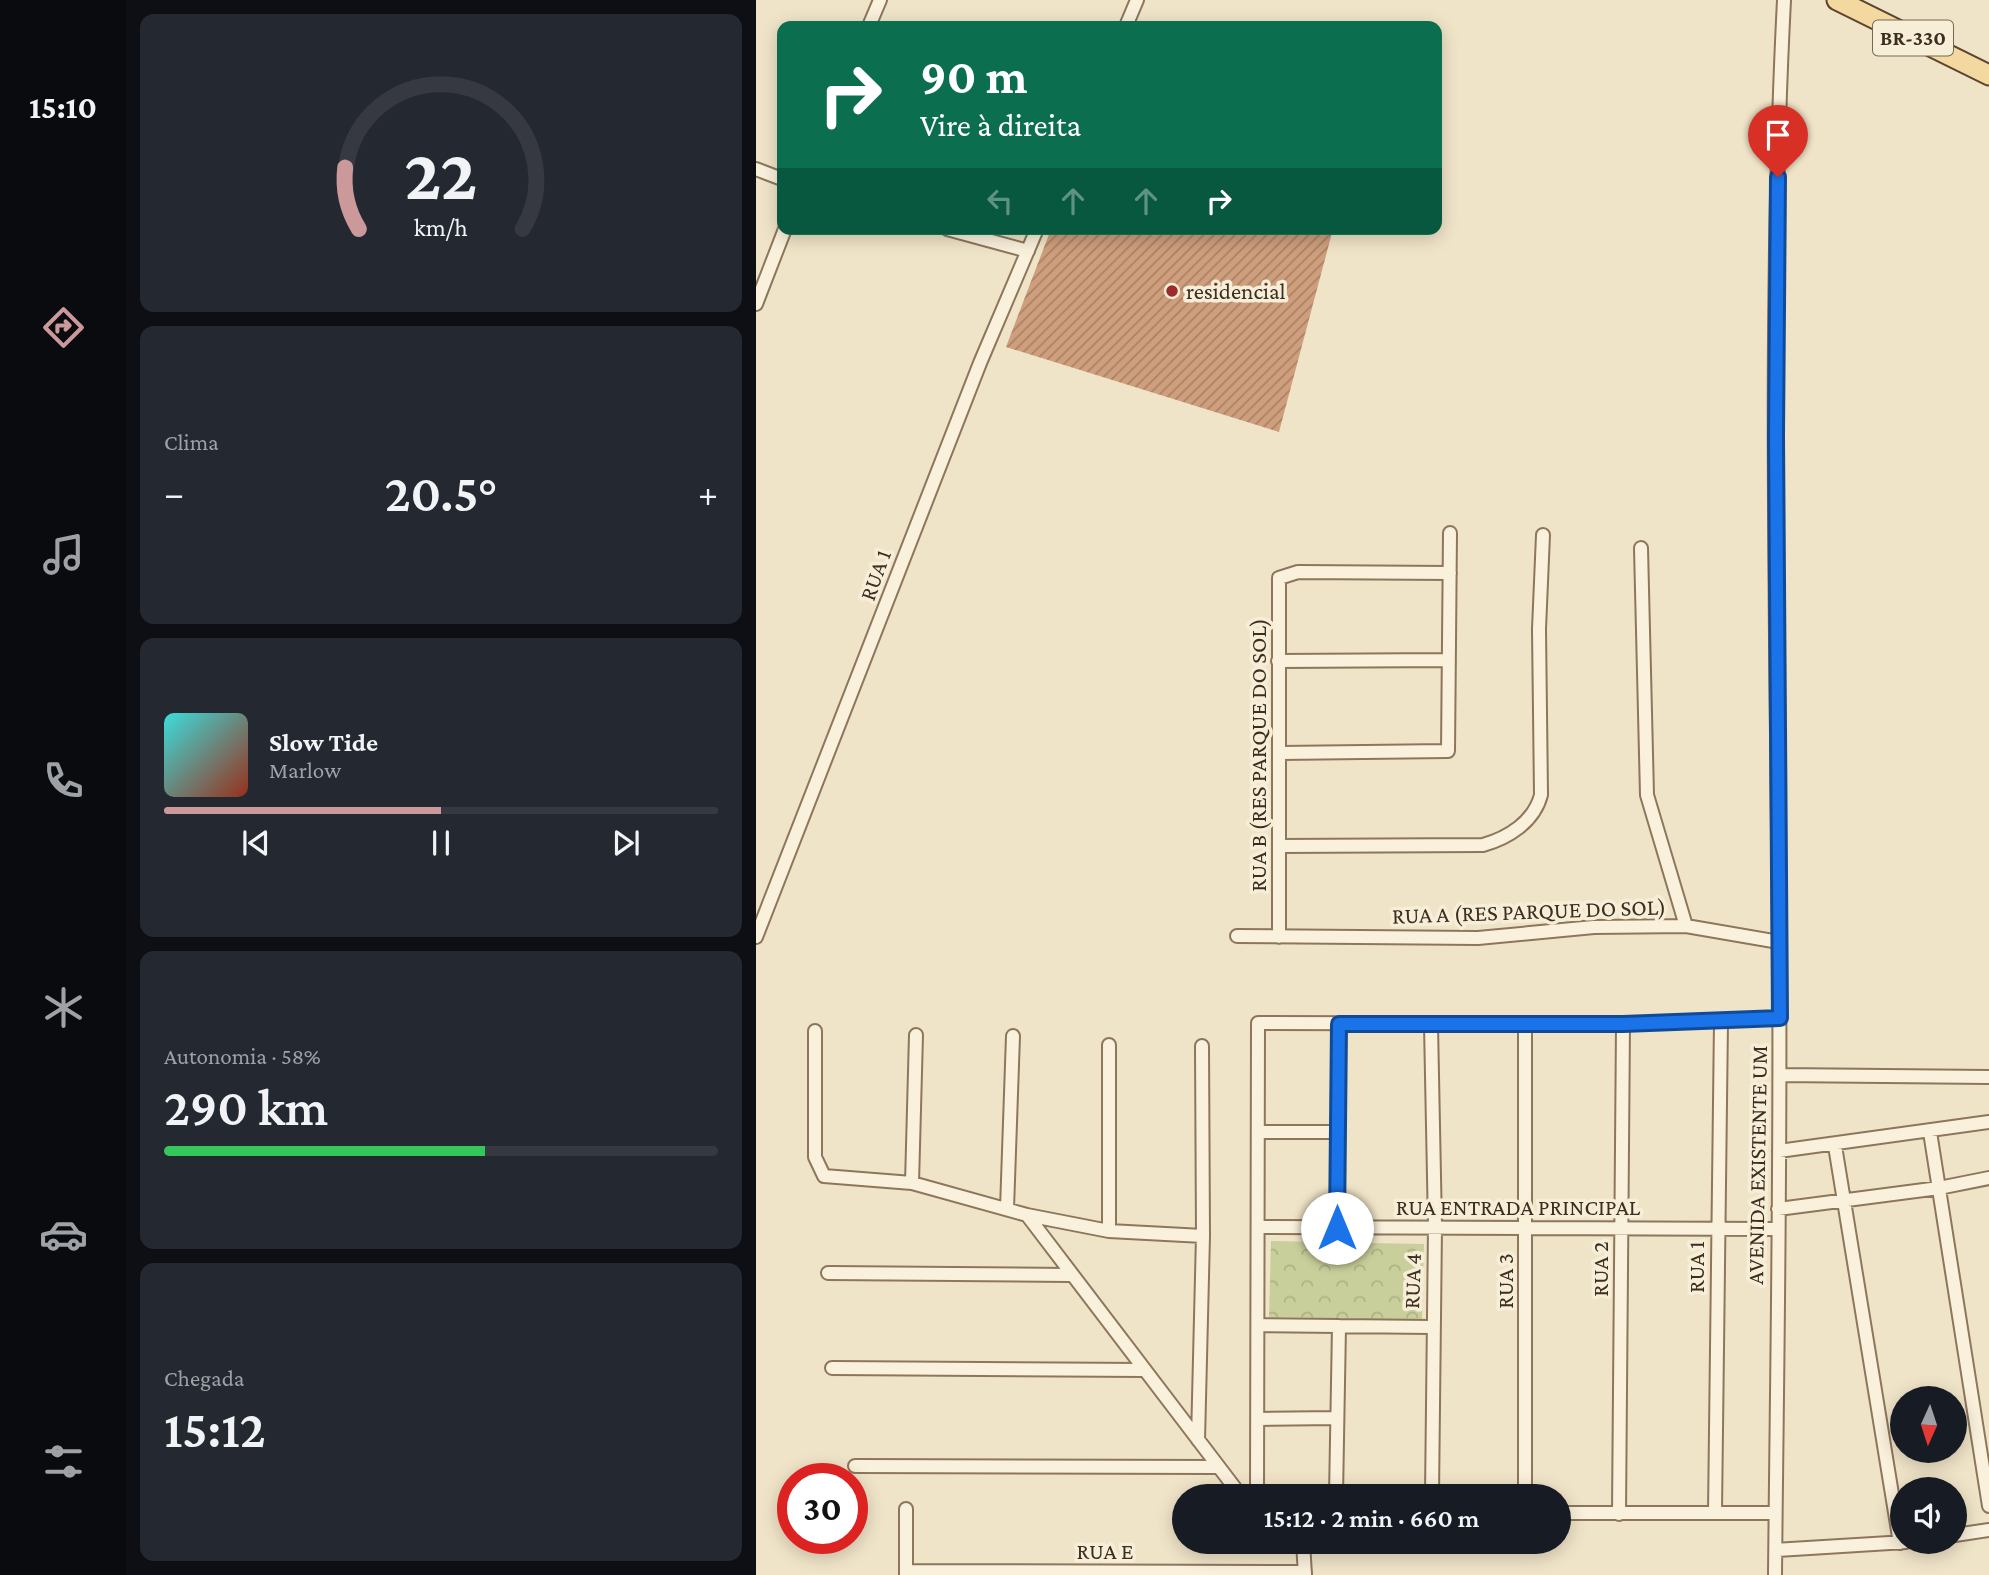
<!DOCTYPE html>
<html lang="pt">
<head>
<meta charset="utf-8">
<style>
  body { margin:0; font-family:"Crimson Pro",serif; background:#242831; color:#f1f3f6; height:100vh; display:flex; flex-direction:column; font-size:26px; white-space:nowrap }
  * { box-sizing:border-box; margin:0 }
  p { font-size:23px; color:#9ea1a6 }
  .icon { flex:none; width:38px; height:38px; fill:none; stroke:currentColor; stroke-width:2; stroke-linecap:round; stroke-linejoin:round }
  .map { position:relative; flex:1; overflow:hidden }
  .drawer { display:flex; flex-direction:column; gap:14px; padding:14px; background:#0d0f14; width:630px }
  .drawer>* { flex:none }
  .guide { position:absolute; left:21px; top:21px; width:665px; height:214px; border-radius:14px; box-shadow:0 4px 18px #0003; background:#0b6e4f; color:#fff; overflow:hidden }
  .needle { width:46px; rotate:183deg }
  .tools { position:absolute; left:1134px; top:1386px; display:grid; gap:14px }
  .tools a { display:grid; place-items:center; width:77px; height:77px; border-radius:50%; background:#171b24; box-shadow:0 4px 18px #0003; font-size:35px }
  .speed { position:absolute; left:21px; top:1463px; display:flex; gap:14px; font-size:35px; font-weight:700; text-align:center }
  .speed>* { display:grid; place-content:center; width:91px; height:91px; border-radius:50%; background:#171b24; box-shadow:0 4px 18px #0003; line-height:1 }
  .speed .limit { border:10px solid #d22; background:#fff; color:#111 }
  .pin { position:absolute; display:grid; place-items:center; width:60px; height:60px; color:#fff; margin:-72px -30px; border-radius:50% 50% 50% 0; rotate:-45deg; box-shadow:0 0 7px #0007 }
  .pin .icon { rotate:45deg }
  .me { position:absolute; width:77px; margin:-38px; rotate:0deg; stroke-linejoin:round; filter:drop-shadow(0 0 5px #0008) }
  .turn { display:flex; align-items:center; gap:24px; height:147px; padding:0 28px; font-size:32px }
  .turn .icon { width:91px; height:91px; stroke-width:2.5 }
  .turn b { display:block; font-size:49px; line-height:60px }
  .lanes { display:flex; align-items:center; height:66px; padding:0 28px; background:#0003; justify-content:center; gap:35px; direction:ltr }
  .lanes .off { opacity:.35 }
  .big { font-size:52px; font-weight:600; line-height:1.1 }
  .drawer .tile { flex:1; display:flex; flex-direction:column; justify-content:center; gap:10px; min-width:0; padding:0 24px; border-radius:14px; background:#242831 }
  .drawer .dial { align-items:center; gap:0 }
  .dial svg { height:182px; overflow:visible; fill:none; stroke:#363941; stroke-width:7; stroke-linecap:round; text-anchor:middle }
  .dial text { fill:#f1f3f6; stroke:none }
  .song { display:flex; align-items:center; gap:21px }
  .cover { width:84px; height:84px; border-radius:10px; background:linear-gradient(135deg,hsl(180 70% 55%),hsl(10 70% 35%)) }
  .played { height:7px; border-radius:4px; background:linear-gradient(90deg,#cc999b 50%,#363941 50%) }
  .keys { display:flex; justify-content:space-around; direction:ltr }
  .heat { display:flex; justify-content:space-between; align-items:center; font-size:38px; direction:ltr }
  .charge { height:10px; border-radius:5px; background:linear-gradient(90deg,#34c759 58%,#363941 0) }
  .trip { position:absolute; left:416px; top:1484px; width:399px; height:70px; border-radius:35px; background:#171b24; box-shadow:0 4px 18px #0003; font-weight:600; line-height:70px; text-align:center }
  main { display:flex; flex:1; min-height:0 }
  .tabs { display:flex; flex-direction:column; width:126px; justify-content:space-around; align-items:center; background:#090b0e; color:#9ea1a6 }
  .tabs .icon { width:49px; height:49px }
  .tabs .selected { color:#cc999b }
  .tabs b { font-size:32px; color:#f1f3f6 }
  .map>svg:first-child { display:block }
</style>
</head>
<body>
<main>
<nav class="tabs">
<b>15:10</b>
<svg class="icon selected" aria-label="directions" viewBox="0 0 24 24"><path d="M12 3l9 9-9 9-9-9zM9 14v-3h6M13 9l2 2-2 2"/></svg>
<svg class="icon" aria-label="music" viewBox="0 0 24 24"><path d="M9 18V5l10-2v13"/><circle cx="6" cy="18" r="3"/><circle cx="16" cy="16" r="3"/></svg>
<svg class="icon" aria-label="phone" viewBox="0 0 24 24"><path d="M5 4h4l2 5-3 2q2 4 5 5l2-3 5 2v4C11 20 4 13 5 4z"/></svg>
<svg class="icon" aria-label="climate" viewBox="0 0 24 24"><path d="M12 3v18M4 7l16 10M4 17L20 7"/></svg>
<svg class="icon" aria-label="car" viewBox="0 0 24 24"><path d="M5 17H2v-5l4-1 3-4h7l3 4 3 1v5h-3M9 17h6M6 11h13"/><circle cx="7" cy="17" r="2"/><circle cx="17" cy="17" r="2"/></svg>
<svg class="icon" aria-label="filters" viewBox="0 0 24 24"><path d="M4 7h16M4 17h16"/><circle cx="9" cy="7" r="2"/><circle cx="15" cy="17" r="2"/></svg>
</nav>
<section class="drawer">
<div class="tile dial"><svg viewBox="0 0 100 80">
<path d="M14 69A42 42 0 1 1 86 69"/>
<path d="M14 69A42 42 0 0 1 8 42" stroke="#cc999b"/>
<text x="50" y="56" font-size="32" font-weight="700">22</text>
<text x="50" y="72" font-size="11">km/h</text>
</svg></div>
<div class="tile"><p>Clima</p>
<div class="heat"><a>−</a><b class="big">20.5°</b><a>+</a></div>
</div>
<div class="tile">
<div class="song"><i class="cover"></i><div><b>Slow Tide</b><p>Marlow</p></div></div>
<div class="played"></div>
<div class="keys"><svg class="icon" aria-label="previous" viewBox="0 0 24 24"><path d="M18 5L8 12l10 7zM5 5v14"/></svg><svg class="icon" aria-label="pause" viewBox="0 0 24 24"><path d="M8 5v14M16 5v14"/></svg><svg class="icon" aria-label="next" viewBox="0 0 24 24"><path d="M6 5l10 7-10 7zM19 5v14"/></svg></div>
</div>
<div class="tile"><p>Autonomia · 58%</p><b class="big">290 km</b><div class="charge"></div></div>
<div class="tile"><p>Chegada</p><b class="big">15:12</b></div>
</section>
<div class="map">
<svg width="1233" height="1575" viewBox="0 0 1233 1575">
  <defs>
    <pattern id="forest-crowns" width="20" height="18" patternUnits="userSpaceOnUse" patternTransform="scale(1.75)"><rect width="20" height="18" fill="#c9cf9b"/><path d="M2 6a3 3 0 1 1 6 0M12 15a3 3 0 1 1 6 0" fill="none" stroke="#aeb285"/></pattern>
    <pattern id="building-hatch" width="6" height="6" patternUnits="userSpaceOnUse" patternTransform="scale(1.75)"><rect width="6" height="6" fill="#cf9f7d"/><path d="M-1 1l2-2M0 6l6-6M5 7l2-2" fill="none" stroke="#a98266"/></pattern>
  </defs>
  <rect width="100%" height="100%" fill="#f0e4c8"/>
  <path fill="url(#forest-crowns)" d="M515,1241L668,1244L666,1320L513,1317Z"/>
  <path fill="url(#building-hatch)" d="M295,229H577L523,432L250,347Z"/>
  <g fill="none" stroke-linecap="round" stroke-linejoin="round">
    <g stroke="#8d765c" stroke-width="16">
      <path id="minor" d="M113,26L124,0
        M370,26L381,0
        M0,169L26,179
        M191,229L272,251
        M0,304L29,229
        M885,548L891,795L930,926
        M522,661L693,660
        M524,753L692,751L694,533
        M523,846L727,845C752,838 778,822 785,795L783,629L787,535
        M481,936L722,938L838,927L930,926L1023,942
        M0,937L224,363L281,229
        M523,937V578L542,572L694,573
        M769,1024V1496
        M675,1025L679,1227L676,1496
        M59,1031V1157L68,1176L156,1183L271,1215L353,1231L447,1236
        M1024,1075L1233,1077
        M504,1132H580
        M1174,1132L1233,1506
        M1079,1146L1144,1543
        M1023,1151L1233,1122
        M156,1183L160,1035
        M251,1209L257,1036
        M1022,1209L1183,1188L1233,1178
        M271,1215L485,1496
        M503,1227L1021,1229
        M581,1228L583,1024
        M353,1231V1045
        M72,1273L314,1275
        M503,1325L675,1327
        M76,1368L389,1370
        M503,1419L581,1418
        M442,1440L447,1236L446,1046
        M99,1466L463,1467
        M501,1496L502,1023L867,1024L1024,1018
        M580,1496L583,1326
        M150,1509V1575
        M959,1512L965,1021
        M803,1513H1019
        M863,1514L867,1024
        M1199,1535L1233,1530
        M547,1542L549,1575
        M1020,1550L1150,1542
        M150,1571L549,1572
        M1019,1575C1021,1364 1025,1153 1023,942C1021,628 1012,313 1028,0"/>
    </g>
    <g stroke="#5b4430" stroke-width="23">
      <path id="primary" d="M1081,0L1233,75"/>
    </g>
    <use href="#minor" stroke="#faf1dc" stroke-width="12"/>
    <use href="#primary" stroke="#f3d9a0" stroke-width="19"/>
  </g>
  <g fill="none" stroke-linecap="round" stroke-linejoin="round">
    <g stroke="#114b97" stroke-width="18">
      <path id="route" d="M581,1228L583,1024H867L1024,1018L1020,437L1022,177"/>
    </g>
    <use href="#route" stroke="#1a73e8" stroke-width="12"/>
  </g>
  <circle fill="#9e2a2b" stroke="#f7eed8" stroke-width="2.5" cx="416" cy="291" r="7"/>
  <g text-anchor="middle" stroke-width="7" stroke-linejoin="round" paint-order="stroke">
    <rect fill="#f7eed8" stroke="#756857" stroke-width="2" x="1117" y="20.5" width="80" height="35" rx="5"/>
    <g font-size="21" font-weight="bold" fill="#3d2e20">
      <text x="1157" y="45">BR-330</text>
    </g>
    <g font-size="23" fill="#3d2e20" stroke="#f7eed8" text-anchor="start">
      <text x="430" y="299">residencial</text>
    </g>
    <g font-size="23" fill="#3d2e20" stroke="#f7eed8">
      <text transform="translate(119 575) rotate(-70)" y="8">RUA 1</text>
      <text transform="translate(502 755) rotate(-90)" y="8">RUA B (RES PARQUE DO SOL)</text>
      <text transform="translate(773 911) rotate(-2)" y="8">RUA A (RES PARQUE DO SOL)</text>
      <text transform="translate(1001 1165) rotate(-89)" y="8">AVENIDA EXISTENTE UM</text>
      <text x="762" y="1215">RUA ENTRADA PRINCIPAL</text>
      <text transform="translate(940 1267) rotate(-90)" y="8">RUA 1</text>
      <text transform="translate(844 1269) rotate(-90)" y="8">RUA 2</text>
      <text transform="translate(656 1281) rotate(-88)" y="8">RUA 4</text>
      <text transform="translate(749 1281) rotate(-90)" y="8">RUA 3</text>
      <text x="349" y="1559">RUA E</text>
    </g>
  </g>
</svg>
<div class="tools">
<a><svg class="needle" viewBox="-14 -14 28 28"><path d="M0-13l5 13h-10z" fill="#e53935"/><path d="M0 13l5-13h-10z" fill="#9ea1a6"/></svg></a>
<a><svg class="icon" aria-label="sound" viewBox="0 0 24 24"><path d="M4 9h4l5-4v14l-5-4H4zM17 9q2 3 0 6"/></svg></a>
</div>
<div class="speed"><div class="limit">30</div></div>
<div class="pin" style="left:1022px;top:177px;background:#d93025"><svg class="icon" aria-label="arrive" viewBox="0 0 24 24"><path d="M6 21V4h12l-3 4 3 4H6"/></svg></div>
<svg class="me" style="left:581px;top:1228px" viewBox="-20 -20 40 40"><circle r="19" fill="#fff"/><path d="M0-13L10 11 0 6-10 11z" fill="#1a73e8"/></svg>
<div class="trip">15:12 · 2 min · 660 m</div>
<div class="guide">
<div class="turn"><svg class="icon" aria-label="right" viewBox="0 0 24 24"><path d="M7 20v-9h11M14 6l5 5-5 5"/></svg><div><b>90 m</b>Vire à direita</div></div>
<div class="lanes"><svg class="icon off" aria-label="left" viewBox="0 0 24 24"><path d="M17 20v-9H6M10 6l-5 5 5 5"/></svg><svg class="icon off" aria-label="ahead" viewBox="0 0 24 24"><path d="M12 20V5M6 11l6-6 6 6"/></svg><svg class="icon off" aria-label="ahead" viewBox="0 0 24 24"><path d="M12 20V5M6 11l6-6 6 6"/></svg><svg class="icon" aria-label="right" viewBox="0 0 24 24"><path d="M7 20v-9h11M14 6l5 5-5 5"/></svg></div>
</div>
</div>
</main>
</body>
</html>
